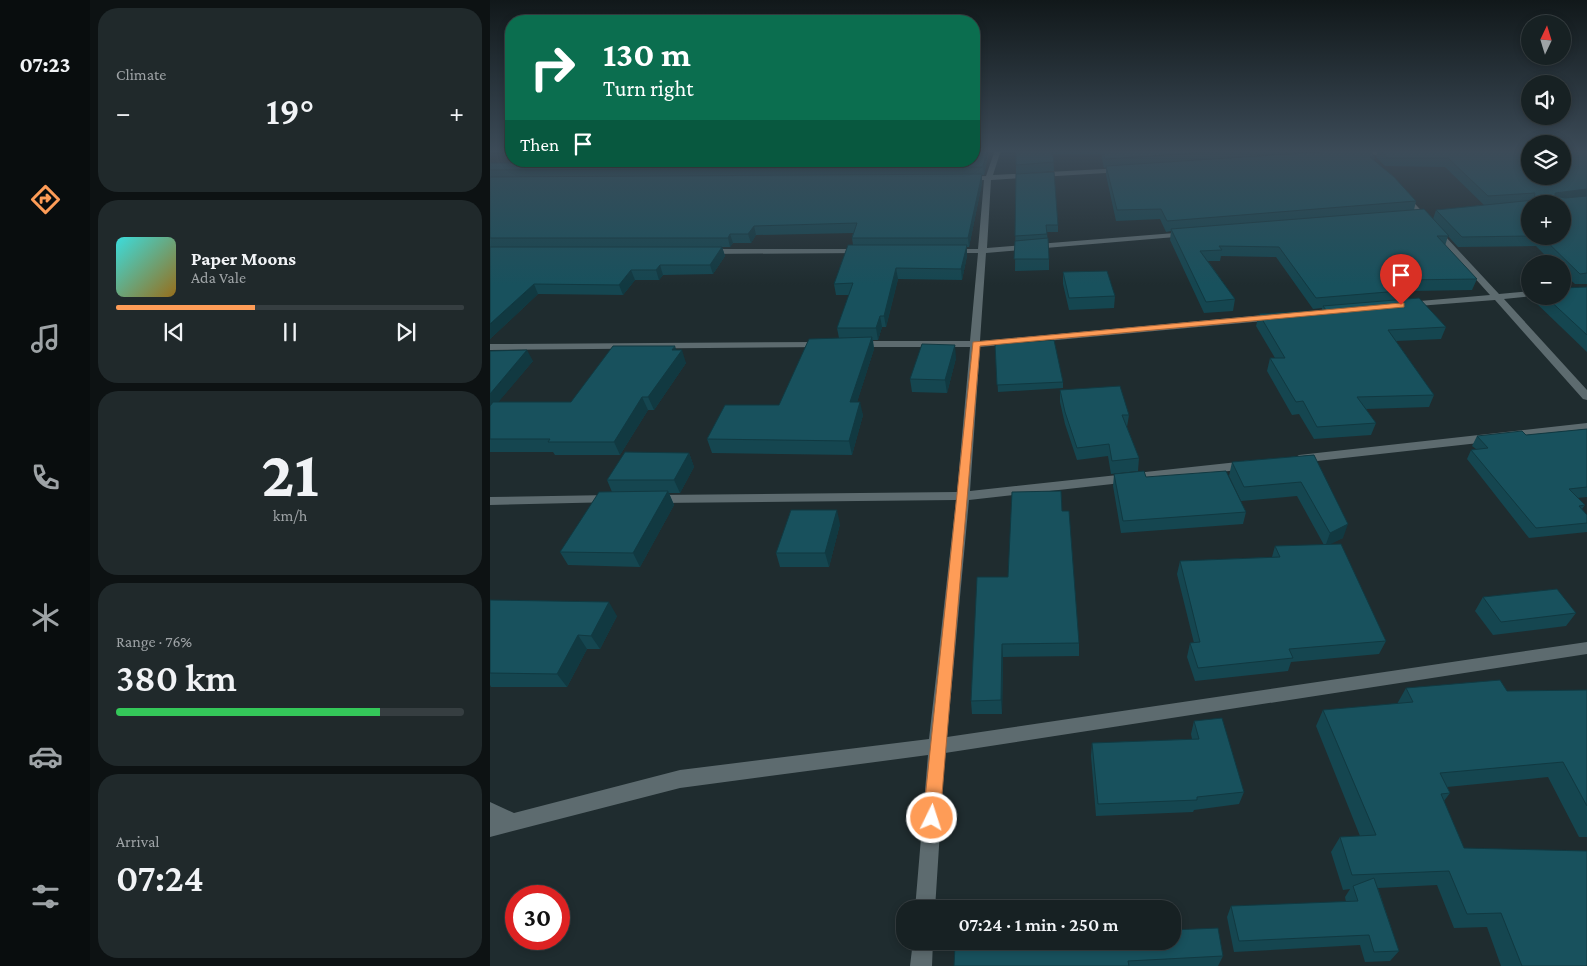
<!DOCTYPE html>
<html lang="en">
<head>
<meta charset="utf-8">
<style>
  body { margin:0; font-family:"Crimson Pro",serif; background:#20292b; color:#f1f3f6; height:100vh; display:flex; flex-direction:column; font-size:19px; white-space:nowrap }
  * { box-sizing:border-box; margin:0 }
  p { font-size:16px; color:#9ea3a6 }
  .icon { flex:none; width:28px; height:28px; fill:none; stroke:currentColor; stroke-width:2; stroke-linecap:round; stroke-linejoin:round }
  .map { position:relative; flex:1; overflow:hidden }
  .sheet { display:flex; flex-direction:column; gap:8px; padding:8px; background:#0d1213; width:400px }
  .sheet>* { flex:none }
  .banner { position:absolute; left:15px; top:15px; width:475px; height:152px; border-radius:20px; box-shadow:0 2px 8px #0003,0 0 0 1px #363e41; background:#0b6e4f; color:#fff; overflow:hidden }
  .needle { width:32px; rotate:4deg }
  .buttons { position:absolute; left:1031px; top:15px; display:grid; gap:10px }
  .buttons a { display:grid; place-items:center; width:50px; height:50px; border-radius:50%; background:#172123; box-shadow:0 2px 8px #0003,0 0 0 1px #363e41; font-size:25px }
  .speed { position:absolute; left:15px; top:885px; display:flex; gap:10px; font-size:25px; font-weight:700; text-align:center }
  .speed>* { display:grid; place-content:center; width:65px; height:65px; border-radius:50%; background:#172123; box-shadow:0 2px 8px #0003,0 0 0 1px #363e41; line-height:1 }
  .speed .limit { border:8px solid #d22; background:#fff; color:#111 }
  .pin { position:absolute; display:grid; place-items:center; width:42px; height:42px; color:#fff; margin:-51px -21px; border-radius:50% 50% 50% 0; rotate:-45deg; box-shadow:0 0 5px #0007 }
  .pin .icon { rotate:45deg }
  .me { position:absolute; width:55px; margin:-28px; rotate:4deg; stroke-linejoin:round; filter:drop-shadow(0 0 4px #0008) }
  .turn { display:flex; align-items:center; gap:18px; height:105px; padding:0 15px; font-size:22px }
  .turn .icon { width:65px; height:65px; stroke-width:2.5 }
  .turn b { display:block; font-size:35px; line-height:42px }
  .then { display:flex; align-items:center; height:48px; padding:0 15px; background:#0003; gap:10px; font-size:19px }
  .big { font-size:38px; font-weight:600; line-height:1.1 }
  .sheet .widget { flex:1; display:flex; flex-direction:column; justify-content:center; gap:8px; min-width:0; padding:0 18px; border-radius:20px; background:#20292b }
  .sheet .dial { align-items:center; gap:0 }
  .dial b { font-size:65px; line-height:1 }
  .song { display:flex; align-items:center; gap:15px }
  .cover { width:60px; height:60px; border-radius:8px; background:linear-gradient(135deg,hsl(180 70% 55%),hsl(40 70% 35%)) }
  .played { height:5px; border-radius:2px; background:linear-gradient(90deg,#fe9c57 40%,#363e41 40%) }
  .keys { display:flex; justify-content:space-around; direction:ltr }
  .heat { display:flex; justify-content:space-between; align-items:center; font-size:28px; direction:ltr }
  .charge { height:8px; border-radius:4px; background:linear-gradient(90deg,#34c759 76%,#363e41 0) }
  .trip { position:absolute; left:406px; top:900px; width:285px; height:50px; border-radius:20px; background:#172123; box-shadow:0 2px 8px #0003,0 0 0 1px #363e41; font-weight:600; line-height:50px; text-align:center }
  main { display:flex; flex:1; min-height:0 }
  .tab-bar { display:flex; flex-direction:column; width:90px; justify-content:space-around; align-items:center; background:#090d0e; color:#9ea3a6 }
  .tab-bar .icon { width:35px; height:35px }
  .tab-bar .selected { color:#fe9c57 }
  .tab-bar b { font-size:22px; color:#f1f3f6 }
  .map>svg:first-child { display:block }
</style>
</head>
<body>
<main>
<nav class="tab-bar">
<b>07:23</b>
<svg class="icon selected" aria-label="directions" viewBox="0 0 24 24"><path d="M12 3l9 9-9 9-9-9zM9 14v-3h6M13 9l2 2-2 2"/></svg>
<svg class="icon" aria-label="music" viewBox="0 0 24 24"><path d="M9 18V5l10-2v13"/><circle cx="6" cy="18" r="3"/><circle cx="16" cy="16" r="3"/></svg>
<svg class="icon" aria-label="phone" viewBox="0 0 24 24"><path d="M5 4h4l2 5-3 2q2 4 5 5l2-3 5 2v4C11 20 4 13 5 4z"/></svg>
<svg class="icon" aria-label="climate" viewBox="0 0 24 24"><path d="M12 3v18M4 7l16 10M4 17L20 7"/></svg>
<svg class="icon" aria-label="car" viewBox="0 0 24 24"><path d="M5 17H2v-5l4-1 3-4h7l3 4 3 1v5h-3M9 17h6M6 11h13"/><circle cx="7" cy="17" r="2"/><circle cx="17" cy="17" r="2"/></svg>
<svg class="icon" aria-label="filters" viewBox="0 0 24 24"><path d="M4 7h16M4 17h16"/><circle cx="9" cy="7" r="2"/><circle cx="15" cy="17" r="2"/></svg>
</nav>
<section class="sheet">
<div class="widget"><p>Climate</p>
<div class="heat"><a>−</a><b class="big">19°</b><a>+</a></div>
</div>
<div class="widget">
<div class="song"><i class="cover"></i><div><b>Paper Moons</b><p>Ada Vale</p></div></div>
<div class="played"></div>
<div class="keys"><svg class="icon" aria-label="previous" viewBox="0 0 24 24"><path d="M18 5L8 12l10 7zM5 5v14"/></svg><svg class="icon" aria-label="pause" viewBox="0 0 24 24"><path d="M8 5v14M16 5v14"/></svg><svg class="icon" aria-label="next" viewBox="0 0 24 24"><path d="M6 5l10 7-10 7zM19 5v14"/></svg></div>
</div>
<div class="widget dial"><b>21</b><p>km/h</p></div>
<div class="widget"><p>Range · 76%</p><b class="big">380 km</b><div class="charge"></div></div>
<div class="widget"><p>Arrival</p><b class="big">07:24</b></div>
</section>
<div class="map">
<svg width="1097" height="966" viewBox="0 0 1097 966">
  <rect width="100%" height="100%" fill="#1f2c2f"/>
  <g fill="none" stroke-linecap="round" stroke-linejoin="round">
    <path fill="#5d6b6f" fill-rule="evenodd" d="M505,150H511L503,175L632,168L635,170L632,172L501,180L497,248L697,232L701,234L697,236L496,253L490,341L784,314L789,317L784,320L490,347L480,491L757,461L763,465L757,469L479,500L457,737L1097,642V654L455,753L445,909H425L438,755L190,788L0,837V802L24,813L190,770L439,739L466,500L166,503L160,499L166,495L467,492L480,347H367L362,344L367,341H480L488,253H460L456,251L460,249H488L494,180L475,181L471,179L475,177L496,176Z
      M905,150H935L932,152L867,156L864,154L867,152Z
      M914,192L1009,294L1040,291V296H1042L1014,299L1097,390V400L1093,399L1005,300L915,307L913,305L918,302L1000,295L911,196L910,194Z
      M217,249H372L376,251L372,253L214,254V250Z
      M332,342L336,343V347L0,350V344Z
      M1097,423V431L809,463L803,459L809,455Z
      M121,495L127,499L126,502L0,505V497Z
      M423,941H443L442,966H420Z"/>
  </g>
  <path fill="#154650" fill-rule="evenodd" d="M484,150H499L494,175H492V183L479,247H477V256L472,280L408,279L396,327H392L388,340H383L384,349L367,402L373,415L362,455L222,453L217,439L289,405L349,338L347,328L359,295H346L344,284L363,245L362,238L363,233L266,235L261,243H243L240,247H232L235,256L223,274L173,275L169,280H145L133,295L48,294L0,339V163H70Z
    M526,150H1097V284H1085L1072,272V264H1064L1046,246L968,247L958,236L955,246L987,279L982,290L921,291L918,298L956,327L951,339L906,341L944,395L939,407L876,409L886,423L881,435L824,439L809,414L802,415L777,371L780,358H785L766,326L769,314L832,311V308L823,309L786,257L731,256L730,261H718L745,299L743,311L714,313L680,240L681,231L676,232L670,219L626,221L616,175V167L614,168L611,154H563L564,171L526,174ZM879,150H888L886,157L895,166L955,167L994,205L946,210L943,219L924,210L926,201L884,160L885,157Z
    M526,174L568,225V232H557L559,259V270L525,271Z
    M573,272L625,296L624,308L579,310L573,284Z
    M1097,287V352L1043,300L1044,296H1072Z
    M505,344L573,382V388L508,392Z
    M187,350L196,363L164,410H158L130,455H65L63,452H0V351L43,361L8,402H81Z
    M466,358L457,393L422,392L420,379Z
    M570,390L639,415L637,427L649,458L648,471L621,474L618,456L587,460L575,424L570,402Z
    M1097,429V497L1087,498L1095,505L1092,509L1097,515V532L1039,538L977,459L981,450L986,449L982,446L987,436L1036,435Z
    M199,453L204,467L190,493H179L184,505L150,567L78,565L70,552L122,492L117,480Z
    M824,455L853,538L839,544L896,641L889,654L801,662L798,671L705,681L697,657L700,643H704L687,574L690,561L782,557L785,546L834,545L807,496L751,501L739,476L742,462Z
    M624,474L656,477L756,512L753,524L631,533L623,486Z
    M572,511L589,643V656L513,657L512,714H482L481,701L518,577Z
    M350,524L339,567H290L286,553Z
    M993,597L1086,613L1076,626L1003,635L985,611Z
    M0,600L127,616L110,649H97L77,687H1L0,685Z
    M916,688L1017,691L1097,690V837H1089L1058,777L957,787L960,793L954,801L974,848L1097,966H1011L997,927L964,928L947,885L888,888L909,951L900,961L875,962L870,945L744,952L737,917L741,906L856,902L855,897L860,889L853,890L841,852L850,837L870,836L826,726L833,710L907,704Z
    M704,721L754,792L749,804L704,810L703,812L606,816L601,756L602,743L702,739L701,734Z
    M607,941H682L733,956L728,966H464L607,944Z"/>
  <path fill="#113941" d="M497,150H499L494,175L493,167Z
    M492,174V183L479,247L478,238Z
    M1097,189V197L1061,203L1065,193Z
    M264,226L266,235L261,243L258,234Z
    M240,234L243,243L240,247L238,238Z
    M477,245V256L472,280L471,269Z
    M232,247L235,256L223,274L220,265Z
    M170,265L173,275L169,280L166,270Z
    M406,268L408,279L396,327L394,316Z
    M141,270L145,280L133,295L129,285Z
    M44,284L48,294L0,339V324Z
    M390,316L392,327L388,340L386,328Z
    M382,337L384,349L363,415L360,402Z
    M465,345L466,358L457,393L455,380Z
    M185,346L188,355L192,350L196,363L164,410L158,397Z
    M37,350L43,361L0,412V394Z
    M152,397L158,410L130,455L124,442Z
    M370,402L373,415L362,455L359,441Z
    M199,453L204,467L190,493L184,480Z
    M178,491L184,505L150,567L143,553Z
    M347,510L350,524L339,567L335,553Z
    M858,524L853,538L835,547L840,533Z
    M119,602L127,616L110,649L101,636Z
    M88,635L97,649L77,687L67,674Z
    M512,644L513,657L512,714L511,700Z"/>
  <path fill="#18515d" stroke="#113941" d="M484,150H497L493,167L0,170V163H79L80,161H484Z
    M526,150H562L564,162L526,165Z
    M613,150H751L615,159Z
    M860,150H879L885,157H880L904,177L926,201L677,221L671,209L627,210L616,166Z
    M890,150H1040V176H1072V150H1097V189L1065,193V196L1075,198L1097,196V273L1090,274L1051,236H1072V204H1040V236L972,237L946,210L1044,200L1045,193L998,196L958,158H897Z
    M564,172L568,225H556L557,234L525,236L526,174Z
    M492,174L478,238H362L367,223L264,226L258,234H240L238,238H0V177Z
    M934,209L959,236H947L987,279L912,280L921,290L826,298L789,247L729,246L732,250L710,251L745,299L716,302L681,229Z
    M558,238L559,259H524L525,241Z
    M358,245H477L471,269L406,268L394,316H390L386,328H347L363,283L344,284Z
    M0,247H232L220,265H170L166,270H141L129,285L44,284L0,324Z
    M617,271L625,296L579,298L573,272Z
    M1097,287V335L1055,296H1072V288Z
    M929,298L956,327L898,330L944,395L867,397L886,423L827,427L813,401L806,402L780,358H795L769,314L836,310L833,306Z
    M382,337L360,402H370L359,441L217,439L235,405H289L319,339Z
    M564,340L573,382L507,385L505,344Z
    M432,344L465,345L455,380L420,379Z
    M123,346H185L182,350H192L158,397H152L124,442H58L60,439H0V406L3,402H81Z
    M37,350L0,394V351Z
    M630,386L639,415H632L649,458L622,461L619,444L587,448L575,412L570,390Z
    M1097,429V487L1079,489L1095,505L1089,506L1097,515V523L1046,528L981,450L998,448L987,436L1032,431L1036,435Z
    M135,452L199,453L184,480H117Z
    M824,455L858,524L840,533L811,482L754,487L742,462Z
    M654,471L656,477L736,471L756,512L633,521L624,474Z
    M178,491L143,553L70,552L109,492Z
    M571,491L572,511H579L589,643L512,644L511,700L481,701L487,577H518L522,492Z
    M301,510H347L335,553H286Z
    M851,544L896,641L799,649L803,658L708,668L700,643L710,642L690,561L790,557L785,546Z
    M1067,589L1086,613L1011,622L993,597Z
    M0,600L119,602L101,636L88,635L67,674L0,673Z
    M1010,680L1017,691L1097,690V806L1073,762L950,773L960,793L951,794L974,848L1097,851V966H1032L1011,913L977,914L959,871L862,875L850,837L886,835L833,710L923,702L916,688Z
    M732,718L754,792L707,797V800L608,804L602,743L709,739L704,721Z
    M884,878L909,951L884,952L879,935L749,941L741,906L868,901L863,886Z
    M728,928L733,956L638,961L639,966H464L465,945L609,944V941H682V930Z"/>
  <linearGradient id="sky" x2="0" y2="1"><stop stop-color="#11181a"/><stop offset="0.53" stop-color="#3c4b58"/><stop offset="1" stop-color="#3c4b58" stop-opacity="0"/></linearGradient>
  <rect width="1097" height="285" fill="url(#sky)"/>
  <path fill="#fe9c57" stroke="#a56539" d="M911,303H914V307L490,346L450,818L447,824L442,826L436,824L433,818L483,342Z"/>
</svg>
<div class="buttons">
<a><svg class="needle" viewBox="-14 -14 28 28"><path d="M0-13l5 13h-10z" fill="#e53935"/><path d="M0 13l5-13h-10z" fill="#9ea3a6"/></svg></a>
<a><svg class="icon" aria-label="sound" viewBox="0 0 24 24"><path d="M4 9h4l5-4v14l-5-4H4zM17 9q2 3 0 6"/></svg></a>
<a><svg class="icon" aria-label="layers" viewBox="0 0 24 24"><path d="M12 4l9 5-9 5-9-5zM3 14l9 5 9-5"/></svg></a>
<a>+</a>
<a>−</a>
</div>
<div class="speed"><div class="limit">30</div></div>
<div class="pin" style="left:911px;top:305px;background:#d93025"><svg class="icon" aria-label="arrive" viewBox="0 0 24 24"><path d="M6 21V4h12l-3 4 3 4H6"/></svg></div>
<svg class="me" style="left:442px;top:818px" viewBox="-20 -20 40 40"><circle r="17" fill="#fe9c57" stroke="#fff" stroke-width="3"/><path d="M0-11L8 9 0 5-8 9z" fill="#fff"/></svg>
<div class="trip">07:24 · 1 min · 250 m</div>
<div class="banner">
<div class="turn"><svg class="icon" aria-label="right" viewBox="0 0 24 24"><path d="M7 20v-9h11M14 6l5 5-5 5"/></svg><div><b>130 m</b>Turn right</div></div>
<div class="then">Then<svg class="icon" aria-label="arrive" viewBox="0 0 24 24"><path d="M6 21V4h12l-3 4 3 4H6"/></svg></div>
</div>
</div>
</main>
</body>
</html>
